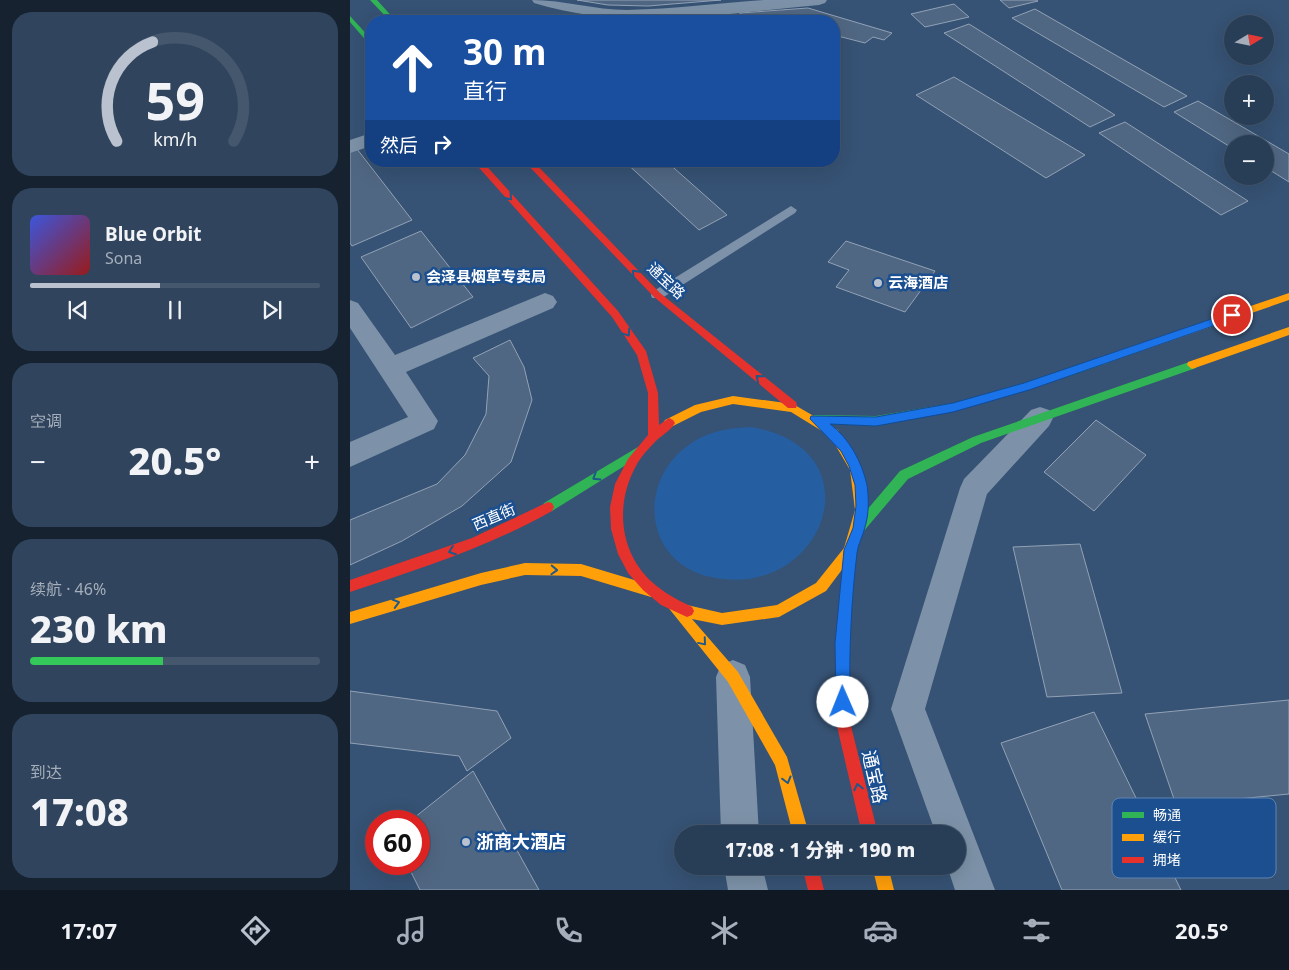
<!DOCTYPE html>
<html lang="zh">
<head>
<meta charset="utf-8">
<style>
  body { margin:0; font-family:"Noto Sans","Noto Sans SC",sans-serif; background:#30455d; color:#f1f3f6; height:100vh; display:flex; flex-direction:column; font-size:19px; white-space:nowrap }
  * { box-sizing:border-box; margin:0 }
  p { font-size:16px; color:#a5aeba }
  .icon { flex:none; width:28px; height:28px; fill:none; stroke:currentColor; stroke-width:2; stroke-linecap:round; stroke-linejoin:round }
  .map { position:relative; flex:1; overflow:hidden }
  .side { display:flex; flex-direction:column; gap:12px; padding:12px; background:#162230; width:350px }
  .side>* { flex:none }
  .top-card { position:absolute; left:15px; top:15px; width:475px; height:152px; border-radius:20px; box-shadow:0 5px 20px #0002,0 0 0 1px #44576d; background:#1a4fa0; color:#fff; overflow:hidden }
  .needle { width:32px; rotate:80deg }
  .fabs { position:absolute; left:874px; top:15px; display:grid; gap:10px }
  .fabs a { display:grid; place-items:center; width:50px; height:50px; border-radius:50%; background:#283e57; box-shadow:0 5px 20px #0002,0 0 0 1px #44576d; font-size:25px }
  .speed { position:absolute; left:15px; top:810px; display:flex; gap:10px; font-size:25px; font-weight:700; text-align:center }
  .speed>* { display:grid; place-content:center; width:65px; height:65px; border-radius:50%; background:#283e57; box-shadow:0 5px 20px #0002,0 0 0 1px #44576d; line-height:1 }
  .speed .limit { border:8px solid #d22; background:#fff; color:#111 }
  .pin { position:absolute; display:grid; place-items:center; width:42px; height:42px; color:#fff; margin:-21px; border:2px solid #fff; border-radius:50%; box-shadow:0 1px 5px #0007 }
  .me { position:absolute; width:55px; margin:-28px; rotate:359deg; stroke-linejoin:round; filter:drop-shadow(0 0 4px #0008) }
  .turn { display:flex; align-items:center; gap:18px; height:105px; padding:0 15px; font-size:22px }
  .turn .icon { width:65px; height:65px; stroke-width:2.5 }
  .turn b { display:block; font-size:35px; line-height:42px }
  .then { display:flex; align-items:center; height:48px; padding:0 15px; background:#0003; gap:10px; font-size:19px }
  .big { font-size:38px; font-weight:800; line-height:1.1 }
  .side .card { flex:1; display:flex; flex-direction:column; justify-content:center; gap:8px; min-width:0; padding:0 18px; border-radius:20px; background:#30455d }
  .side .dial { align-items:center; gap:0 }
  .dial svg { height:130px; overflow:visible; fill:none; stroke:#44576d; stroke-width:7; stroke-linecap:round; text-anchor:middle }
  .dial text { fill:#f1f3f6; stroke:none }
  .song { display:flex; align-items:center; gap:15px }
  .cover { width:60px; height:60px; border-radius:8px; background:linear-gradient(135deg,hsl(230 70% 55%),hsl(0 70% 35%)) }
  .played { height:5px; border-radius:2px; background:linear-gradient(90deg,#b9c2ce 45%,#44576d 45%) }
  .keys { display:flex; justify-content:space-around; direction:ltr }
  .heat { display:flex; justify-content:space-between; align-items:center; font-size:28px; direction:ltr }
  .charge { height:8px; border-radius:4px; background:linear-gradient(90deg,#34c759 46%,#44576d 0) }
  .trip { position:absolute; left:324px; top:825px; width:292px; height:50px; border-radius:25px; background:#283e57; box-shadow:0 5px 20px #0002,0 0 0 1px #44576d; font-weight:800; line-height:50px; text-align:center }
  .menu { display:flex; height:80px; justify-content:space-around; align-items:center; background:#101923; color:#a5aeba }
  .menu .icon { width:35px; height:35px }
  .menu .on { color:#b9c2ce }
  .menu b { font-size:22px; color:#f1f3f6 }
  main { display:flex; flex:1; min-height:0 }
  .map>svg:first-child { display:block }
</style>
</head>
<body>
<main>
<section class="side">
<div class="card dial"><svg viewBox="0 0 100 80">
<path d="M14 69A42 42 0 1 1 86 69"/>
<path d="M14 69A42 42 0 0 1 36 8" stroke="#b9c2ce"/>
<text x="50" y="56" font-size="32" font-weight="700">59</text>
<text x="50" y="72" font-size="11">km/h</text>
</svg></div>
<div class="card">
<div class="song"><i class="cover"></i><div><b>Blue Orbit</b><p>Sona</p></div></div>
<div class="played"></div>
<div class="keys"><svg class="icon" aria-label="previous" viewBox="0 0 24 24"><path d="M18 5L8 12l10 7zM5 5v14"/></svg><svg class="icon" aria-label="pause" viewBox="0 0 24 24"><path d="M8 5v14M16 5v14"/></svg><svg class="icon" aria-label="next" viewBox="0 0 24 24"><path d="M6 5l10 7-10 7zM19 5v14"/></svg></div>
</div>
<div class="card"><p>空调</p>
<div class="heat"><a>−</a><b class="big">20.5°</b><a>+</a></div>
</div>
<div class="card"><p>续航 · 46%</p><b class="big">230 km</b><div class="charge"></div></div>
<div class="card"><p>到达</p><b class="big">17:08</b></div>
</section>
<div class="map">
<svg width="939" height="890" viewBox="0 0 939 890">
  <rect width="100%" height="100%" fill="#365274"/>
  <path fill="#265fa1" d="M401,427C530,448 474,602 361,577C294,563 286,481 340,444C358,431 379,428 401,427Z"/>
  <path fill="#506783" stroke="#92a2b6" d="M227,0H371L298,6L258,5Z
    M650,0H686L688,1L659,8Z
    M604,4L619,17L575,27L561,14Z
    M458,8L542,33L534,40L523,37L515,43L484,35V21H392L390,13Z
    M685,9L837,96L814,107L662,18Z
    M619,24L765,115L740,127L594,33Z
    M604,77L735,155L696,178L566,95Z
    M848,101L939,154V182L915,167V144H882V148L824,112Z
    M775,122L898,201L871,215L749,133Z
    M7,149L62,220L2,246L0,243V152Z
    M274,161H316L377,215L349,230Z
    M71,231L123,297L61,328L11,257Z
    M496,241L585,271L555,312L486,287L499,270L478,262Z
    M160,340L174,367L182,400L161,462L112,506L52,541L0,565V520L87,484L115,455L136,414L139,376L123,358Z
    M746,420L796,455L744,511L694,472Z
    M730,544L772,693L697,697L663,547Z
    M0,691L147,711L161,738L117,771L109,756L0,743Z
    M939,700V794L826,805L795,714Z
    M744,712L831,890H712L651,743Z
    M123,771L189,890H70L57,864H69V821H60Z"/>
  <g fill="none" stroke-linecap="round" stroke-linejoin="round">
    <path fill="#7d92a8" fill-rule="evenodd" d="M441,206L447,210L445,213L312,298H302L301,295L302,292Z"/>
    <path fill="#7d92a8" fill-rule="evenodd" d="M182,0C214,0 245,10 277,10C324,9 369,3 415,0C436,0 456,0 477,0L475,3L469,5C374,13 278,32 184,3Z
      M21,133V146L0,153V140Z
      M195,293L203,296L207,302L203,308L56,372L88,421L84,429L0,467V442L58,417L0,328V300L8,303L45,355Z
      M690,407L699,410L703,418L699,426L637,494L575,709L645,890H605L597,866H608V834H586L541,709L610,488L614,479L681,410Z
      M383,660L395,665L400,677L409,834H371L366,677L371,665Z
      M374,866H412L418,890H378Z"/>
    <path fill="#30b455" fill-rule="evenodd" d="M20,0H27L46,21H40Z
      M0,16L21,39V45L19,44L0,22Z
      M754,356L758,357L759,360L758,363L675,391L603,411L526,426L465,423L461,422L460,419L461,416L465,415L526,416L603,403L674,383Z
      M842,361L846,362L847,365L846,368L631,443L558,479L513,532L509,533L505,532L503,528L505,524L550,471L623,437Z
      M288,447L292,449L294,452L292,455L202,511L198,512L194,511L192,507L194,503Z"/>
    <path fill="#ff9f0a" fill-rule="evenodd" d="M939,293V300L754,364L749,360L750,357Z
      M939,327V335L842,369L837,365L838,362Z
      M383,396L443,404L488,430L512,469L517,510L503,555L476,591L429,617L372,625L342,619L388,672L437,757L459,834H443L425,765L378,682L317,606L318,602L323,600L332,607L337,605L372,613L427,605L466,583L494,548L505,510L500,470L480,436L441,412L383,404L351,412L319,428L315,426L313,423L315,420L345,405Z
      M175,563L231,564L301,585L306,587L307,591L306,595L301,597L231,576L175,575L131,585L0,624V612L131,573Z
      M522,866H538L544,890H528Z"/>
    <path fill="#e5322d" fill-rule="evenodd" d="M123,161H132L268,311L296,351L308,393L309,425L319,418L323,420L325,423C321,430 314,434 308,439C300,447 291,456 286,466C265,504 269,552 302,582C314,593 328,600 342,607L344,611L342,615L337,617L311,605L293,590L278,573L268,554L261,529L260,507L265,484L278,459L298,435V393L287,355L262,317Z
      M174,161H183L310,293L446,402L447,405L446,408H438L304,297Z
      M198,502L202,503L204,507L202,511C138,547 69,569 0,592V580L122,538Z
      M500,545L504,547L506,551L499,643L500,722L528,834H512L486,722L485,643L494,551L496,547Z
      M452,866H468L474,890H458Z"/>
  </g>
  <defs><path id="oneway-chevron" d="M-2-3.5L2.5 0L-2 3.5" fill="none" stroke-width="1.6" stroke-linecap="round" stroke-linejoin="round" transform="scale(1.25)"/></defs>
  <g stroke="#1d5989">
    <use href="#oneway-chevron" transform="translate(159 197) rotate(48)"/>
    <use href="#oneway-chevron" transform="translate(285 273) rotate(-134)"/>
    <use href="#oneway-chevron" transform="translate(277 333) rotate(56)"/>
    <use href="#oneway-chevron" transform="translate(409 378) rotate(-140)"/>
    <use href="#oneway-chevron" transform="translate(246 477) rotate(148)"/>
    <use href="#oneway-chevron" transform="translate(102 551) rotate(160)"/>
    <use href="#oneway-chevron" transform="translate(204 570) rotate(2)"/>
    <use href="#oneway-chevron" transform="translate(46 603) rotate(-16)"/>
    <use href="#oneway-chevron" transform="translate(353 642) rotate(50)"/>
    <use href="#oneway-chevron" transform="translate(437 780) rotate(75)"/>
    <use href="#oneway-chevron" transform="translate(508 787) rotate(-103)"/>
  </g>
  <path fill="#1a73e8" stroke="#114b97" d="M882,312L886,313V318L679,390L603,412L526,426L480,424C499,438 512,462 517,485C519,499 519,514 515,527C513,536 508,544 507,553C501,603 499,652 500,702L498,707L493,709L488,707L486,702L485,643L494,550L503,528L506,506L505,485L499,466L491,451L460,419L461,416L526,417L603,403L674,383Z"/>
  <g fill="#b9c2ce" stroke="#1b4f8f" stroke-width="2">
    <circle cx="66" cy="277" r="5"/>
    <circle cx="528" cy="283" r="5"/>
    <circle cx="116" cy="842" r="5"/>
  </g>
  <g text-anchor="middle" stroke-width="5" stroke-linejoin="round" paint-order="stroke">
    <g font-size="15" font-weight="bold" fill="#fff" stroke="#1b4f8f" text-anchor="start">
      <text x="76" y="282">会泽县烟草专卖局</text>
      <text x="538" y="288">云海酒店</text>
    </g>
    <g font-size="15" fill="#fff" stroke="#1b4f8f">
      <text transform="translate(316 281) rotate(43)" y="5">通宝路</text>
      <text transform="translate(144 517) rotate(-23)" y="5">西直街</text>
    </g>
    <g font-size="18" fill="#fff" stroke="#1b4f8f">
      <text transform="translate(524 777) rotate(77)" y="6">通宝路</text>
    </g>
    <g font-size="18" font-weight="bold" fill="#fff" stroke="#1b4f8f" text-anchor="start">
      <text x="126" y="848">浙商大酒店</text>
    </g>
  </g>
  <rect x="762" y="798" width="164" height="80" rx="8" fill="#1b4f8f" stroke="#5f84b1" stroke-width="1"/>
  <rect x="772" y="812" width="22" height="6" fill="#30b455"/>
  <rect x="772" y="834" width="22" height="7" fill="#ff9f0a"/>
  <rect x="772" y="857" width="22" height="6" fill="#e5322d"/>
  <g font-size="14" fill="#fff">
    <text x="803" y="820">畅通</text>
    <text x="803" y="842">缓行</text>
    <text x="803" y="865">拥堵</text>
  </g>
</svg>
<div class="fabs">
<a><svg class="needle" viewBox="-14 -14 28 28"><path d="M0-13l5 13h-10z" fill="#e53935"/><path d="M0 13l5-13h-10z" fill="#a5aeba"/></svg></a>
<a>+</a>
<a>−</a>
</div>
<div class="speed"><div class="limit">60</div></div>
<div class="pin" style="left:882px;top:315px;background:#d93025"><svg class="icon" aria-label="arrive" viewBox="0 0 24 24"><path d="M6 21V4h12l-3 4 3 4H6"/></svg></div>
<svg class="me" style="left:493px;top:702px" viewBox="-20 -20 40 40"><circle r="19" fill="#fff"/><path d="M0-13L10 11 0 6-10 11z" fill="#1a73e8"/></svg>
<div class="trip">17:08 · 1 分钟 · 190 m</div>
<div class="top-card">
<div class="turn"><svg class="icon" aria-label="ahead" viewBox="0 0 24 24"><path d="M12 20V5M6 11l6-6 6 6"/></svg><div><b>30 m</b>直行</div></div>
<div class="then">然后<svg class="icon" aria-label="right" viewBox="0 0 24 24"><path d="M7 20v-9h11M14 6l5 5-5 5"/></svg></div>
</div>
</div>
</main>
<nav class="menu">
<b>17:07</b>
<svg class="icon on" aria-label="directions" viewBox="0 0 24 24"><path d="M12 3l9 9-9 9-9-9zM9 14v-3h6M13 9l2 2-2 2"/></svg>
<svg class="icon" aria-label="music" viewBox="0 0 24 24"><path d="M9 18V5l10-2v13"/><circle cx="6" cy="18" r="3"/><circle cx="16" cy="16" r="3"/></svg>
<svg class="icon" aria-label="phone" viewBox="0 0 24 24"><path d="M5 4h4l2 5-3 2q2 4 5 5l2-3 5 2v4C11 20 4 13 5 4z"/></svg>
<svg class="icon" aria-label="climate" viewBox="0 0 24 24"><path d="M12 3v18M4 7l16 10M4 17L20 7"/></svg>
<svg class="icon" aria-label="car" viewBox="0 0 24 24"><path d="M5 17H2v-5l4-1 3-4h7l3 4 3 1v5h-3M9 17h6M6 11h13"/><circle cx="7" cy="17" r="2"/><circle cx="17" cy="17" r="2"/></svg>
<svg class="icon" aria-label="filters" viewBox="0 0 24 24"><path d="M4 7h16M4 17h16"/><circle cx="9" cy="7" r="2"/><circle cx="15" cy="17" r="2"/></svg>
<b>20.5°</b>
</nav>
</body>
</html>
